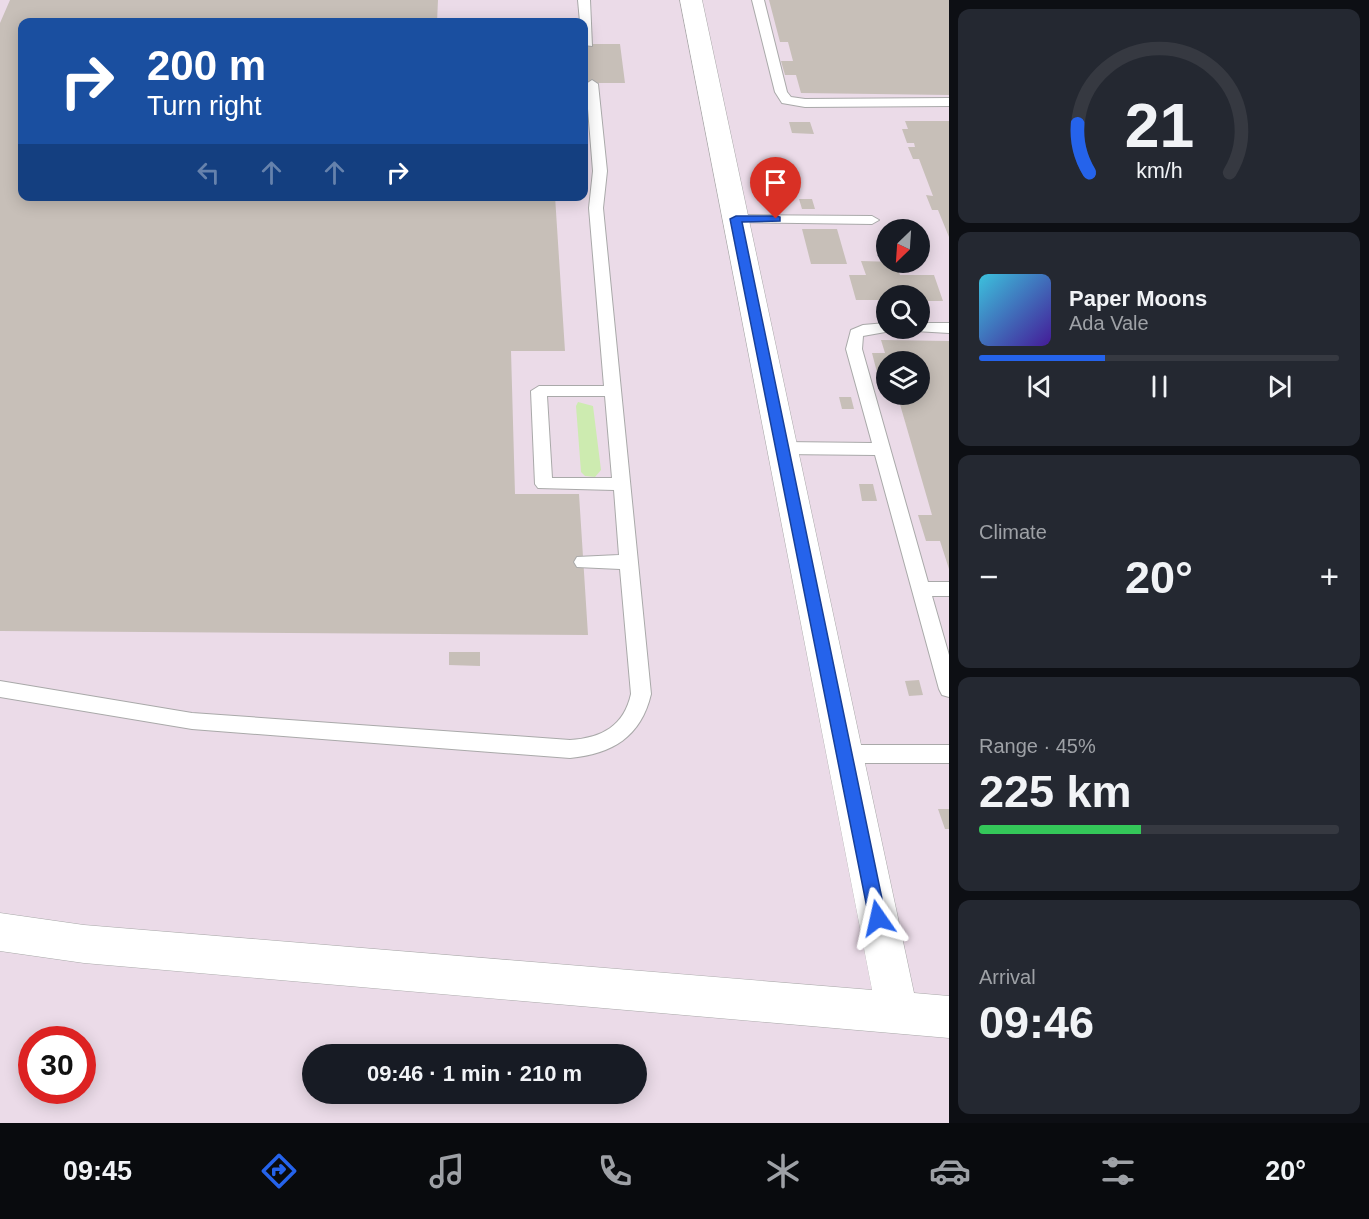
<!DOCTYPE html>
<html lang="en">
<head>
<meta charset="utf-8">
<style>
  body { margin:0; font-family:Arial,sans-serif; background:#242831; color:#f1f3f6; height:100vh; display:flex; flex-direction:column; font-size:22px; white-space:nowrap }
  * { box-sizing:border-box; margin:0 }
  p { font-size:20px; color:#9ea1a6 }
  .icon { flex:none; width:33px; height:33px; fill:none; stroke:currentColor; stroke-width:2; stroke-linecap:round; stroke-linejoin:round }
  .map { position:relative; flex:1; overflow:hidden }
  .sheet { display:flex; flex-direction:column; gap:9px; padding:9px; background:#0d0f14; width:420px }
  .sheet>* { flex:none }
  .top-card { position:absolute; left:18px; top:18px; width:570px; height:183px; border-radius:12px; box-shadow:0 3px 15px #0003; background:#1a4fa0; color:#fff; overflow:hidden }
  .needle { width:39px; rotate:205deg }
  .fabs { position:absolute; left:876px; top:219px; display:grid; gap:12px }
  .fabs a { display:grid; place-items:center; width:54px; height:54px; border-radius:50%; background:#171b24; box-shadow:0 3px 15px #0003; font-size:30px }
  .speed { position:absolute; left:18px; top:1026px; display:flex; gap:12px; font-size:30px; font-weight:700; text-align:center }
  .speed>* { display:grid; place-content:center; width:78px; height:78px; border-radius:50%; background:#171b24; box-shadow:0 3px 15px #0003; line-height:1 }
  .speed .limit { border:9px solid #d22; background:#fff; color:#111 }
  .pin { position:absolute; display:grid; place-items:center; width:51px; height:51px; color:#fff; margin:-62px -26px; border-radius:50% 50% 50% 0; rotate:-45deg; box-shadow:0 0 6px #0007 }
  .pin .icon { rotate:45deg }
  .me { position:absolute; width:66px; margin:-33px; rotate:349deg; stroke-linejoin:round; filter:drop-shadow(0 0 4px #0008) }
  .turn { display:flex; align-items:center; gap:21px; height:126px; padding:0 30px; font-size:27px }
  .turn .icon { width:78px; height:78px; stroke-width:2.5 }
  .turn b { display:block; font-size:42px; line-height:51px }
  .lanes { display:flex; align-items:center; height:57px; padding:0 30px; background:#0003; justify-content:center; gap:30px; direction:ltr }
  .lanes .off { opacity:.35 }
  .big { font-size:45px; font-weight:800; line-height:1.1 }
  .sheet .card { flex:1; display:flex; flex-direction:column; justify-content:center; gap:9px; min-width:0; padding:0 21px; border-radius:12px; background:#242831 }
  .sheet .dial { align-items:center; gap:0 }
  .dial svg { height:156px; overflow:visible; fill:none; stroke:#363941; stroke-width:7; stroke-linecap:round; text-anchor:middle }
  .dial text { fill:#f1f3f6; stroke:none }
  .song { display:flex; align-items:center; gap:18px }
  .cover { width:72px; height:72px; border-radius:9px; background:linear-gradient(135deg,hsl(190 70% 55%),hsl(260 70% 35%)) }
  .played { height:6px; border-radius:3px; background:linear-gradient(90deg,#2563eb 35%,#363941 35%) }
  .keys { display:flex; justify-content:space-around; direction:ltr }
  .heat { display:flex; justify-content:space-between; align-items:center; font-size:33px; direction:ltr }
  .charge { height:9px; border-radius:4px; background:linear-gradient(90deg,#34c759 45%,#363941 0) }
  .trip { position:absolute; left:302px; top:1044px; width:345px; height:60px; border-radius:30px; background:#171b24; box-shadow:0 3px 15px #0003; font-weight:800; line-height:60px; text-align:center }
  .tab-bar { display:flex; height:96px; justify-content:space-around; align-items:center; background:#090b0e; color:#9ea1a6 }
  .tab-bar .icon { width:42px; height:42px }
  .tab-bar .on { color:#2563eb }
  .tab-bar b { font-size:27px; color:#f1f3f6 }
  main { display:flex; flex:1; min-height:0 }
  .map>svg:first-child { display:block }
</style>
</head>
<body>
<main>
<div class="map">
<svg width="949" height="1123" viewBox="0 0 949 1123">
  <rect width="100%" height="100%" fill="#f2efe9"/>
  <path fill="#ebdbe8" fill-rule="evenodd" d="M0,0H949V1123H0ZM22,22H584V196H22ZM886,230H920V262H886ZM886,296H920V328H886ZM886,362H920V394H886ZM32,1040H82V1090H32ZM312,1054H636V1094H312Z"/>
  <path fill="#cdebb0" d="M578,402L593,406L601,470L595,477L585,476L581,472L576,406Z"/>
  <path fill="#c7bfb8" d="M10,0H438L437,22H22V196H555L565,351H511L515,494H579L588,635L0,631V23Z
    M769,0H949V95L801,93L796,75H785L781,61H793L788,42H780Z
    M584,44H620L625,83H584Z
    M905,121H949V237L938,210H932L926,195L933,196L919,159H913L908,147H915L914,143H907L902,129H908Z
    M789,122H810L814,134L792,133Z
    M799,199H812L815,209H802Z
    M802,229H837L847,264H811Z
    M861,261L895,262L900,275H934L943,301H920V296H886V300H856L849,275H866Z
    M881,340L949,341V569L940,541H926L918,515H932L897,394H920V362H886V384H880L872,353H885Z
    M839,397H851L854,409H842Z
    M859,484H873L877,501H862Z
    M449,652H480V666L449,665Z
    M919,680L923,695L909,696L905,681Z
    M938,809H949V829H945Z"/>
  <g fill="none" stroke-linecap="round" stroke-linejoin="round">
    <g stroke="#a9a9a9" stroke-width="2">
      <path id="service" d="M578,0H590L592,46L584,45V22H580Z
        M752,0H764L787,92L791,97L805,99L949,98V106L805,107L782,103L775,92Z
        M592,80L598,84L607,171L603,208L651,694C641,737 612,754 570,758L192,729L0,697V681L192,713L570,740C602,738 624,726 631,694L620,569L577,567L574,562L577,557L619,555L614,490L538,488L535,484L531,391L539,386H604L589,208L593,171L586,84ZM547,396H605L612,478H552Z
        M736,215L872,216L879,220L872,224L731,222L729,219Z
        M886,323V328H893L891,331L863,336L862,349L928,582H949V596H932L949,655V697L942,695L939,689L875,455L782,454L774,448L782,442L872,443L846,349L851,330L863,325Z
        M920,323H949V333L915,331L913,328H920Z
        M844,745H949V763H844L837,760L834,754L837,748Z"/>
    </g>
    <g stroke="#a9a9a9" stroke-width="1">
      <path id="minor" d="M680,0H702L914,993L949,996V1038L84,963L0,951V913L84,925L872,990Z"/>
    </g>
    <use href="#service" fill="#fff" fill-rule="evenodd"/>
    <use href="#minor" fill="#fff" fill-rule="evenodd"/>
  </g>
  <path fill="#2563eb" stroke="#184099" stroke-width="1.5" d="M776,216L780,217V221L742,222L886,918L884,924L878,926L872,924L869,918L730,219L736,216Z"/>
</svg>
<div class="fabs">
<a><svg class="needle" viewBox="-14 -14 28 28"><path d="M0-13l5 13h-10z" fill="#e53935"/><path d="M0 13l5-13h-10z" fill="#9ea1a6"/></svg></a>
<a><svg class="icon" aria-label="search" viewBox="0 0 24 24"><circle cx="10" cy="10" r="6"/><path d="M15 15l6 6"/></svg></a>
<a><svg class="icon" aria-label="layers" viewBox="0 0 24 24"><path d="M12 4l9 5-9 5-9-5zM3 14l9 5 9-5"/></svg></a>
</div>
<div class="speed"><div class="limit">30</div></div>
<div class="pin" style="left:776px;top:219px;background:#d93025"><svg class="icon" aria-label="arrive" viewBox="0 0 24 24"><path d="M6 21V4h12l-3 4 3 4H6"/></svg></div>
<svg class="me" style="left:878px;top:918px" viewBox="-20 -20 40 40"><path d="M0-17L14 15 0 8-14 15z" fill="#2563eb" stroke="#fff" stroke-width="4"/></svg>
<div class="trip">09:46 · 1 min · 210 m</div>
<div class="top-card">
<div class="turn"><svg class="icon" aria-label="right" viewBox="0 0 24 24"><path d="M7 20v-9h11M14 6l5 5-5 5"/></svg><div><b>200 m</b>Turn right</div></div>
<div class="lanes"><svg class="icon off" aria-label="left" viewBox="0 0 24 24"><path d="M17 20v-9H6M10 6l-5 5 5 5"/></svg><svg class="icon off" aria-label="ahead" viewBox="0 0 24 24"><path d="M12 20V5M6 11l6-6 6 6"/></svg><svg class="icon off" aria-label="ahead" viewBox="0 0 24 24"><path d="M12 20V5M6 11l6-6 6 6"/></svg><svg class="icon" aria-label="right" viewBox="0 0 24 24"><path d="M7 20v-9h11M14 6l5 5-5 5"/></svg></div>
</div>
</div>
<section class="sheet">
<div class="card dial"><svg viewBox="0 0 100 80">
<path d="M14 69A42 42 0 1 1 86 69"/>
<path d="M14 69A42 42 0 0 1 8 44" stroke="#2563eb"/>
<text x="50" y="56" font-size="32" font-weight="700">21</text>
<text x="50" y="72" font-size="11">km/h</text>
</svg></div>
<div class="card">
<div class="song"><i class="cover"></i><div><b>Paper Moons</b><p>Ada Vale</p></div></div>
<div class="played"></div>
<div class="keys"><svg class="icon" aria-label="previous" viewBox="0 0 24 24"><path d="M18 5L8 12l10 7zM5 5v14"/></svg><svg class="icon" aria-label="pause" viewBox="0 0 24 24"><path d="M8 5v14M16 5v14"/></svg><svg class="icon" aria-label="next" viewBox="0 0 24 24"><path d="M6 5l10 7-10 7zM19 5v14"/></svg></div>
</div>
<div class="card"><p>Climate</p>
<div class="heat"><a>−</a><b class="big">20°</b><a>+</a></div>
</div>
<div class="card"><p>Range · 45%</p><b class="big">225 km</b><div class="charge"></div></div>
<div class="card"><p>Arrival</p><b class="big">09:46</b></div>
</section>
</main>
<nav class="tab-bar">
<b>09:45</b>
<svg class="icon on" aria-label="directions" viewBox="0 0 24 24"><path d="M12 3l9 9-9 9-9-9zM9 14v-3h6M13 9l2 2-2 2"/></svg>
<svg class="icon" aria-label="music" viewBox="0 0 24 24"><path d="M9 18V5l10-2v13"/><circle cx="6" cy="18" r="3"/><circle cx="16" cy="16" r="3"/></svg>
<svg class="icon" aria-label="phone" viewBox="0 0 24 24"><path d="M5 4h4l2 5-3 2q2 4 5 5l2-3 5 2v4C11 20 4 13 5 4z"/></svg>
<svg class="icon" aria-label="climate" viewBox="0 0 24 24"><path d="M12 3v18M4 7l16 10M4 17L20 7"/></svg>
<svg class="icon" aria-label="car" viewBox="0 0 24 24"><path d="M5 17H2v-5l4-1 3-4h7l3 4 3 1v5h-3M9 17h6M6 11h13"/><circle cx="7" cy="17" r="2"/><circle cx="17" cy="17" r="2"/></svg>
<svg class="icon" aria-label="filters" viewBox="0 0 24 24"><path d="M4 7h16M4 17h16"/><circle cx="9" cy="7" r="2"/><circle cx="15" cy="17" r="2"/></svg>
<b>20°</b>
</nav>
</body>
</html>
